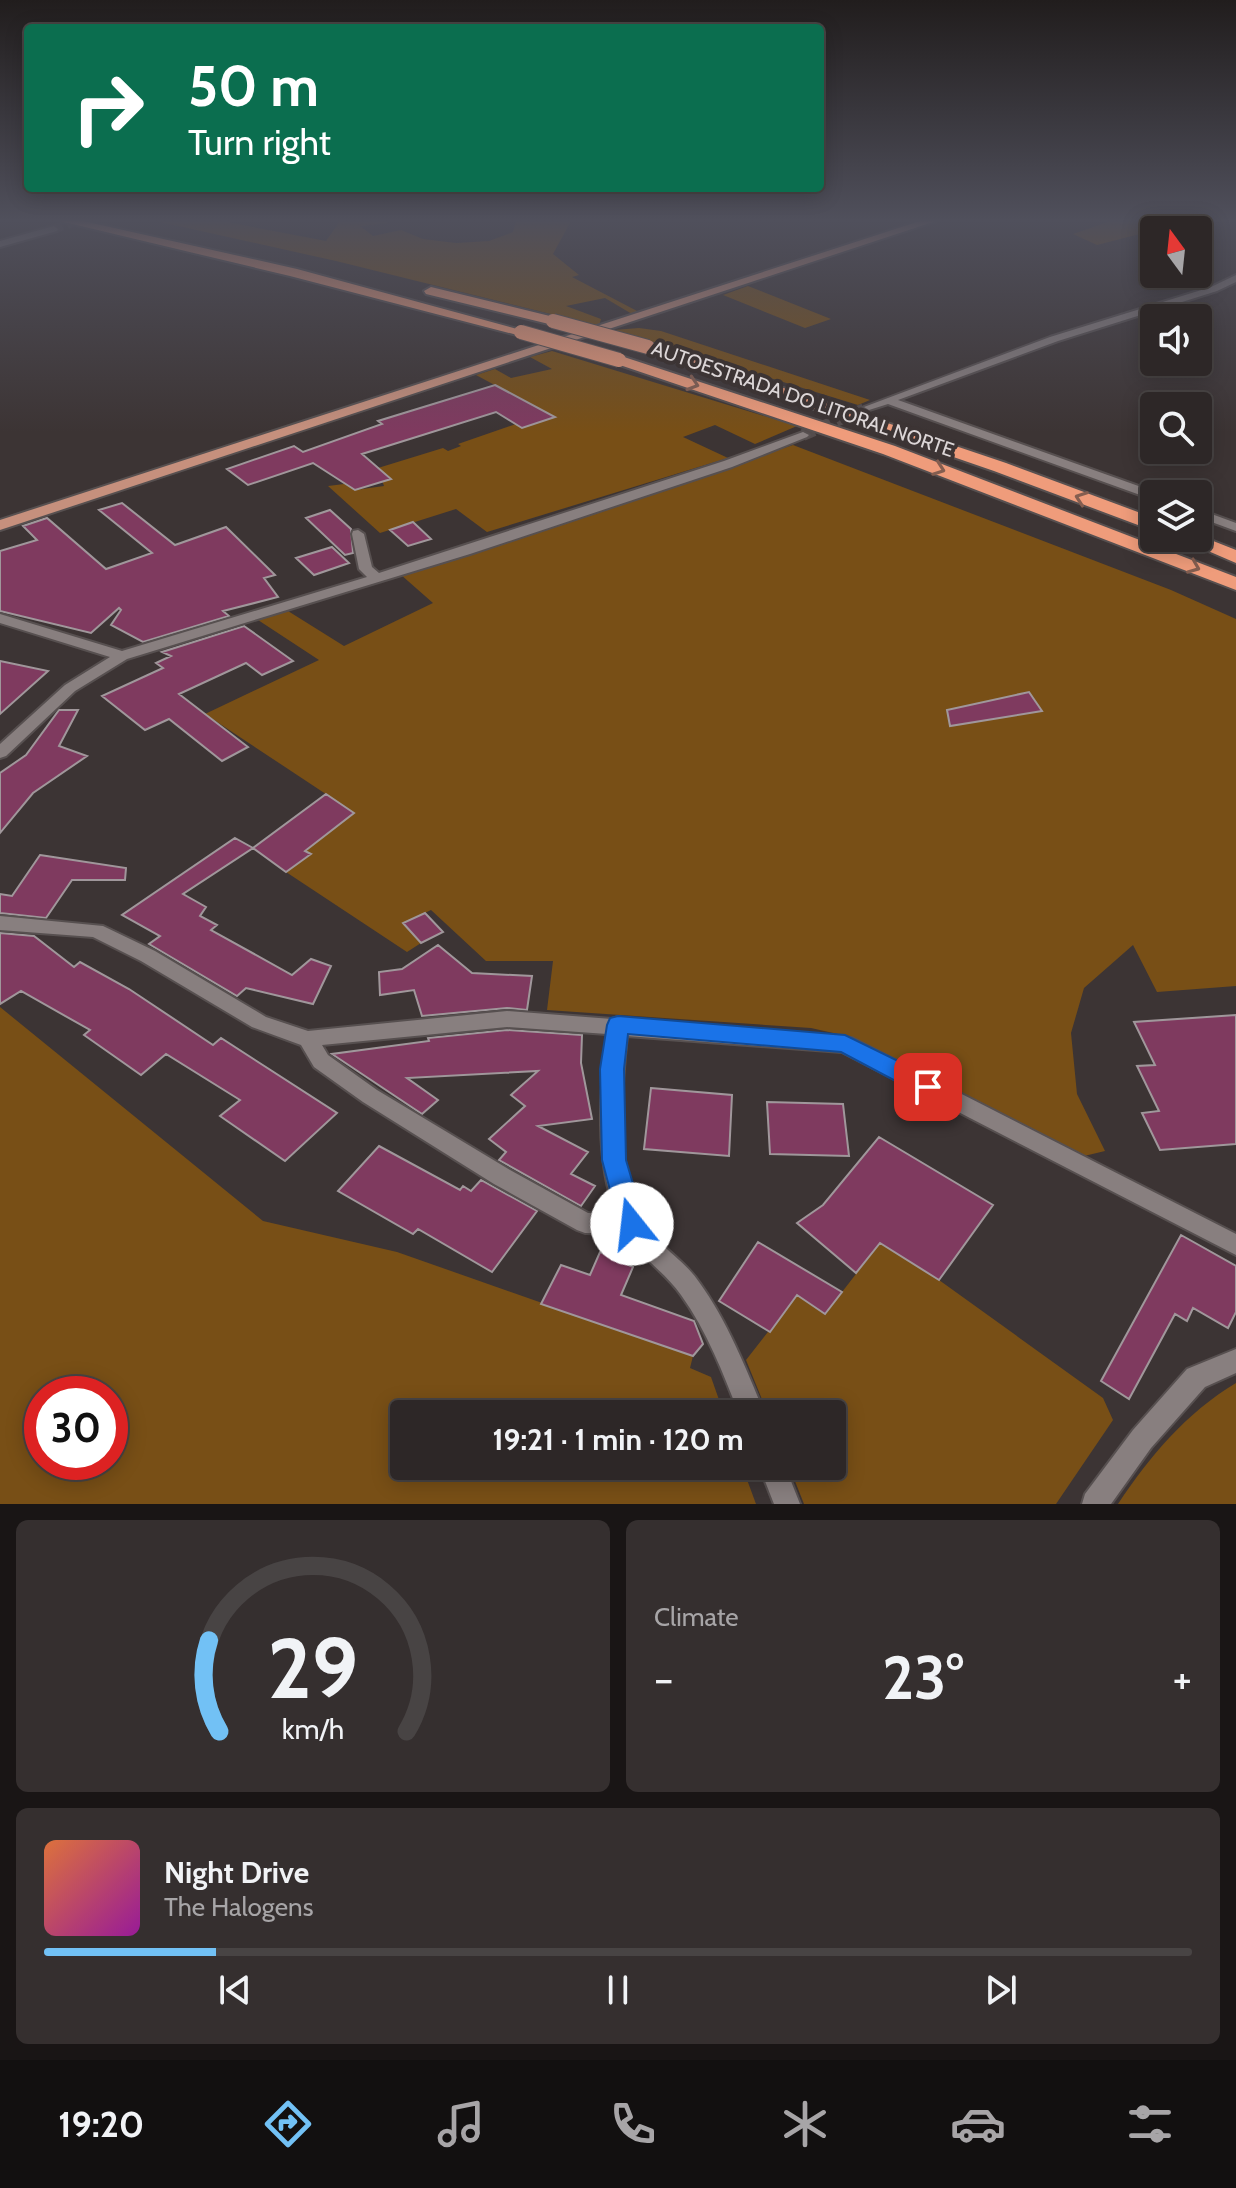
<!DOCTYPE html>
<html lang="en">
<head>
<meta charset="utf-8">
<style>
  body { margin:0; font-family:Cabin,sans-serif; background:#352f2f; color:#f1f3f6; height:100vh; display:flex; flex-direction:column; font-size:30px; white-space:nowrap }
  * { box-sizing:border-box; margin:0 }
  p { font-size:26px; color:#a7a5a7 }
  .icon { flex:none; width:44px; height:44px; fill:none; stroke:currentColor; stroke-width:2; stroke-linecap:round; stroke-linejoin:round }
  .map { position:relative; height:1504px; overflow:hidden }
  .panel { display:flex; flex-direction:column; gap:16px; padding:16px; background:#191515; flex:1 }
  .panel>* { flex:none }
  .top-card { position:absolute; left:24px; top:24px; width:800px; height:168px; border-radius:8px; box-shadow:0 4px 20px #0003,0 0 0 2px #484444; background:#0b6e4f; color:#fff; overflow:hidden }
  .needle { width:52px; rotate:345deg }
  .buttons { position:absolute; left:1140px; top:216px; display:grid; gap:16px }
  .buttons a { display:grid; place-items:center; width:72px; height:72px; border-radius:8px; background:#2d2727; box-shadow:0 4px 20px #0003,0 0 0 2px #484444; font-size:40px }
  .speed { position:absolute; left:24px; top:1376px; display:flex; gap:16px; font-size:40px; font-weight:700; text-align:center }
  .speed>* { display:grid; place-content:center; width:104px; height:104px; border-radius:50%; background:#2d2727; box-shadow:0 4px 20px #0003,0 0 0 2px #484444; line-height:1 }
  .speed .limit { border:12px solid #d22; background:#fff; color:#111 }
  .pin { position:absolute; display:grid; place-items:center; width:68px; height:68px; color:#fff; margin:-34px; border-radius:16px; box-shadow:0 4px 12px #0006 }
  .me { position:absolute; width:88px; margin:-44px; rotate:344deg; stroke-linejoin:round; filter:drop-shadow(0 0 6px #0008) }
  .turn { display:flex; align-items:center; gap:28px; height:168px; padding:0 32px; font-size:36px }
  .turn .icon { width:104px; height:104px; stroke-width:2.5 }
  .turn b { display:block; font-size:56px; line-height:68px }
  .big { font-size:60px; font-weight:700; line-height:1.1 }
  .panel .tile { flex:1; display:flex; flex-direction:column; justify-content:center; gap:12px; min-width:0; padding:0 28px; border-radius:12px; background:#352f2f }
  .panel .dial { align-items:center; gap:0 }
  .dial svg { height:208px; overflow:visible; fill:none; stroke:#484444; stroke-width:7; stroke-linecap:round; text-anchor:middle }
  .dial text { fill:#f1f3f6; stroke:none }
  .song { display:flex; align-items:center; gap:24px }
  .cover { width:96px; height:96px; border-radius:12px; background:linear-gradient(135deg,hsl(20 70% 55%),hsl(300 70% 35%)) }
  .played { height:8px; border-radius:4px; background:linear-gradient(90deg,#72c1f5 15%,#484444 15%) }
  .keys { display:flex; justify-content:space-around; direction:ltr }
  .heat { display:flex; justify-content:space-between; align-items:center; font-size:44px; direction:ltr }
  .panel .tiles { flex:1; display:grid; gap:16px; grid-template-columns:1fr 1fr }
  .tile:last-child { grid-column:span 2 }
  .trip { position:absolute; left:390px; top:1400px; width:456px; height:80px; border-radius:8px; background:#2d2727; box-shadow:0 4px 20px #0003,0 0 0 2px #484444; font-weight:700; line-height:80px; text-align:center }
  .tabs { display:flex; height:128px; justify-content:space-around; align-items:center; background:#121010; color:#a7a5a7 }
  .tabs .icon { width:56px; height:56px }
  .tabs .current { color:#72c1f5 }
  .tabs b { font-size:36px; color:#f1f3f6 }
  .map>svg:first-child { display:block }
</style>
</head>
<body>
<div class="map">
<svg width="1236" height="1504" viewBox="0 0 1236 1504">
  <rect width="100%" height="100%" fill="#3c3434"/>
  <path fill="#784f16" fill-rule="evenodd" d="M156,221H222L326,241L340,221H385L388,223L360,226L373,236L401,230L423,239L456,243L489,241L513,232L516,221H571L553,254L579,275L572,277L639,312L632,314L605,298L566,306L601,319L599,326L336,261Z
    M1111,221H1140L1159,229L1097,245L1073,234Z
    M748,286L831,319L805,328L723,295Z
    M639,328L661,331L870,400L858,405L614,330Z
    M552,351L797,426L755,444L715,425L683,437L728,458L487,532L456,509L380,533L328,486L344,484L355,490L384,486L378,468L443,448L448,451L461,446L458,444L516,424L522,428L554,417L476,375L495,369L511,378L552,369L530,357Z
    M793,445L1171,590L1236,619V986L1157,992L1133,945L1084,988L1071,1033L1077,1094L1105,1151L1080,1157L851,1037L811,1028L547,1010L553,961H486L431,910L404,923L421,943L407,952L286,872L310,854L305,851L353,812L205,714L319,660L258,620L288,611L344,646L433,603L400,574ZM1028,692L1041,711L983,721L970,705Z
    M0,1007L263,1221L397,1252L693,1356L690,1368L711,1377L724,1414H404V1466H742L756,1504H0ZM42,1394H110V1462H42Z
    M880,1243L939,1280L1103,1398L1113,1420L1056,1504H804L789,1466H832V1414H768L746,1360L797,1295L825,1314Z
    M1236,1383V1504H1118C1150,1456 1186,1413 1236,1383Z"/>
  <path fill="#7f3a5f" stroke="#a0979b" stroke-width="2" d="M495,385L555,417L522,428L496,412L362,454L391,479L355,490L313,463L248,485L227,469L294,446L303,452L382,424L378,421Z
    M122,503L175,545L226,527L275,575L264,578L278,597L223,611L229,616L143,642L111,625L121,610L119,608L91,633L0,611V551L37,540L23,526L47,518L106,569L152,553L99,510Z
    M330,510L351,529L353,553L345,555L306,518Z
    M413,522L431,539L408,546L390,530Z
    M332,547L349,563L314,575L296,558Z
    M244,626L293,661L262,675L246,663L179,694L248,747L222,761L169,719L145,730L102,696L163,668L156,663L171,656L162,652Z
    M0,661L48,671L0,714Z
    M1029,692L1042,711L950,726L947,710Z
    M59,710H78L59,746L87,756L33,793L0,833V773L26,755Z
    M326,794L354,813L305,851L311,854L286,872L253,848Z
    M235,838L253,848L183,894L206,907L200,916L217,925L211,930L292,975L311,959L331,966L313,1004L246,988L237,996L149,944L160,936L122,915Z
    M40,855L126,868L125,880H72L46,918L0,913V894L12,896Z
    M425,913L443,932L421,943L403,923Z
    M0,933L34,936L74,967L80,962L129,989L213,1045L221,1038L337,1113L285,1161L220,1116L240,1100L166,1054L141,1075L84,1035L90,1030L21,991L0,1004Z
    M438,945L472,973L532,976L527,1010L507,1008L422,1016L414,990L380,995L379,972L402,969Z
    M1236,1015V1144L1160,1150L1142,1113L1159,1111L1137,1066L1155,1065L1134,1022Z
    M507,1030L582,1035L581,1063L592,1119L538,1126L588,1152L571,1174L595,1186L581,1206L499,1160L506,1152L489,1139L525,1106L511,1095L538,1071L407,1078L438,1100L422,1114L332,1054L429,1041L428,1038Z
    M651,1088L732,1095L729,1156L644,1149Z
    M767,1102L843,1104L849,1156L770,1154Z
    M879,1137L993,1205L939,1280L880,1243L856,1273L797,1223L823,1205Z
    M379,1146L460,1190L463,1186L471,1191L481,1180L537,1211L492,1272L418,1229L413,1234L338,1191Z
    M1181,1235L1236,1266V1312L1228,1328L1193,1308L1187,1321L1175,1314L1129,1399L1101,1381Z
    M758,1242L842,1292L825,1314L797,1295L770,1332L719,1301Z
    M600,1252L633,1267L621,1295L694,1321L703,1344L693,1356L541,1304L561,1265L590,1275Z"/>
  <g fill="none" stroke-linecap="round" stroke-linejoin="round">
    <path stroke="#544c4c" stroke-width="9" stroke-dasharray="9 5" stroke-linecap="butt" d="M54,229L77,221"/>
    <path stroke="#544c4c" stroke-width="12" stroke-dasharray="12 6" stroke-linecap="butt" d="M803,435L869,407"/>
    <g stroke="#575050" stroke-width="4">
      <path id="minor" d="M1145,221H1157L1166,226L1162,229Z
        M54,226L58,229L57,231L0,247V241Z
        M1236,275V282L1217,291L1058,341L898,400L1158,493L1154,494V500L888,404L869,410L864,407L1050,337L1211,287Z
        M803,432L809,435L807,437L732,467L470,554L127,659L75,691L6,756L0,758V744L65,685L110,657L0,623V614L122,651L367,577L359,569L352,534L353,531L358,530L364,534L372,567L379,573L724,461Z
        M1198,509L1236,523V531L1198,517Z
        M0,916L103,926L155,951L266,1017L308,1031L507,1011L612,1019L618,1017L625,1020L852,1038L1236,1234V1255L842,1052L627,1036C621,1089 616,1169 641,1218C654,1244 683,1258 699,1282C728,1322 746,1369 765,1414H739C723,1373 707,1331 681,1295C665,1272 640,1257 626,1234L585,1233L577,1230L494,1184L363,1102L314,1067L301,1045L252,1027L141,961L93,937L0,930ZM507,1027L607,1034C600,1092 595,1159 616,1214L588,1213L510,1170L377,1090L328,1055L322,1045Z
        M1236,1349V1373L1205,1387L1151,1448L1111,1504H1082L1085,1494L1133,1430L1187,1369Z
        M759,1466H785L800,1504H774Z"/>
    </g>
    <g stroke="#575050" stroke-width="4">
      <path id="primary" d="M920,221H936L0,530V520Z"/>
    </g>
    <g stroke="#575050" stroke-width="4">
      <path id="motorway" d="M60,221H83L297,269L528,332L521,336L290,276Z
        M431,287L558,318L560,321L553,325L426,294L424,291Z
        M643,344H653L1006,463L1154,518V531L994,471L643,350Z
        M614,357H624L895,446L1236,577V590L883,454L614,363Z
        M1198,535L1236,550V563L1178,538H1198Z"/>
    </g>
    <use href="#minor" fill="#887f7f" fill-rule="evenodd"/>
    <use href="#primary" fill="#c6907d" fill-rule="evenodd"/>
    <use href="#motorway" fill="#ef9c7b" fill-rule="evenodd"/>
    <g stroke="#575050" stroke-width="16" stroke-linecap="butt">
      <path id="motorway-bridge" d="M553,321L648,347
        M521,332L619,360"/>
    </g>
    <use href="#motorway-bridge" stroke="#ef9c7b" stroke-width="14"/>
  </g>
  <defs><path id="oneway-chevron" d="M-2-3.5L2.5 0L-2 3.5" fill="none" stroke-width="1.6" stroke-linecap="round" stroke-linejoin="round" transform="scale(2)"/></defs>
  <g stroke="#845e50">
    <use href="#oneway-chevron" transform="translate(693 384) rotate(18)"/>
    <use href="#oneway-chevron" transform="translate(939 469) rotate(20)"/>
    <use href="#oneway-chevron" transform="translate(1081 498) rotate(-160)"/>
    <use href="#oneway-chevron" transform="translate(1194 567) rotate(22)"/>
  </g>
  <linearGradient id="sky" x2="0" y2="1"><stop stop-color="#211d1d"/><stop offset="0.51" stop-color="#50505c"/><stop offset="1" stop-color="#50505c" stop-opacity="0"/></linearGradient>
  <rect width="1236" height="432" fill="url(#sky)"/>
  <path fill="#1a73e8" stroke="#114b97" stroke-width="2" d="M618,1016L845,1035L937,1080L940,1087L937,1094H920L841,1052L628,1034L624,1069L626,1160L645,1224L641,1232L632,1236L623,1232L619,1224L602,1160L600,1069L607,1025L610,1018Z"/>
  <g text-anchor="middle" stroke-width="8" stroke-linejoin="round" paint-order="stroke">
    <g font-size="20" fill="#dcd6d7" stroke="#3c3434">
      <text transform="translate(803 399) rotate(19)" y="7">AUTOESTRADA DO LITORAL NORTE</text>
    </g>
  </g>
</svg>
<div class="buttons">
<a><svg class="needle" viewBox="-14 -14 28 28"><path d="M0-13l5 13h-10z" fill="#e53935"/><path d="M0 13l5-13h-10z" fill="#a7a5a7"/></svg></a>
<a><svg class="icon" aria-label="sound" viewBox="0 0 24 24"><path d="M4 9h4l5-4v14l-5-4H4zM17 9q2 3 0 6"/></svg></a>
<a><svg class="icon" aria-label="search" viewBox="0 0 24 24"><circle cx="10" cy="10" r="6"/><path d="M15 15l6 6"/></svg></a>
<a><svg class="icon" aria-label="layers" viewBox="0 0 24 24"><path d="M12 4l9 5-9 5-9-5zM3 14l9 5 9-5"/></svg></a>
</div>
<div class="speed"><div class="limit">30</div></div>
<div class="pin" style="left:928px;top:1087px;background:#d93025"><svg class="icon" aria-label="arrive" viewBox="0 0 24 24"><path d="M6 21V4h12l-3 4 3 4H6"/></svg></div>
<svg class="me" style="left:632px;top:1224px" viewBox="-20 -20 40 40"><circle r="19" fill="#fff"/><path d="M0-13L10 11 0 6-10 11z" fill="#1a73e8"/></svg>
<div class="trip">19:21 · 1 min · 120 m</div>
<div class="top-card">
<div class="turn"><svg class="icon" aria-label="right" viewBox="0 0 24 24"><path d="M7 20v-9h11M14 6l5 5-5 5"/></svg><div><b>50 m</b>Turn right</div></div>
</div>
</div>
<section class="panel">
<div class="tiles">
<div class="tile dial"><svg viewBox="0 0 100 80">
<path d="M14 69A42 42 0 1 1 86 69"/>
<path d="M14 69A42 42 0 0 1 10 34" stroke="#72c1f5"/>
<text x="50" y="56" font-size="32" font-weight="700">29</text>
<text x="50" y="72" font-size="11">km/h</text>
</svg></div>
<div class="tile"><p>Climate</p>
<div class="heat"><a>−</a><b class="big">23°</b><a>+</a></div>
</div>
<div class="tile">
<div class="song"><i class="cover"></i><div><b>Night Drive</b><p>The Halogens</p></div></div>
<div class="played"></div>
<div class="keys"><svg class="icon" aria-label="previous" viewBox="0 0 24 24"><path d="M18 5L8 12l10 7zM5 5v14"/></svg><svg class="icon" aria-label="pause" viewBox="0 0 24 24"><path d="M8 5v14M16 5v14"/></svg><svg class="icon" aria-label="next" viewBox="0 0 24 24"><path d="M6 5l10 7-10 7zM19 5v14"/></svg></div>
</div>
</div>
</section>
<nav class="tabs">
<b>19:20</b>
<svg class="icon current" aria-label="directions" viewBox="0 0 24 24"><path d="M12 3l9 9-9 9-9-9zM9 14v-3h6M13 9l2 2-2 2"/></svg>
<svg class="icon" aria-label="music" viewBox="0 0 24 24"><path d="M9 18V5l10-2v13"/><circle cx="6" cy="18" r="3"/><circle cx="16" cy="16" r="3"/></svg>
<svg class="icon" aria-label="phone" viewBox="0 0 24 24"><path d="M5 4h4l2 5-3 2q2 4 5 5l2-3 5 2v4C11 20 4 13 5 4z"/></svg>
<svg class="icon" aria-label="climate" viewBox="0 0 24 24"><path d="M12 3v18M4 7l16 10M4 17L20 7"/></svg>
<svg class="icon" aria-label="car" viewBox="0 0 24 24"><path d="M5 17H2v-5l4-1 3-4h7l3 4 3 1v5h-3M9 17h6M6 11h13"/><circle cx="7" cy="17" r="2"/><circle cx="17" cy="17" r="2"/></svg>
<svg class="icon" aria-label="filters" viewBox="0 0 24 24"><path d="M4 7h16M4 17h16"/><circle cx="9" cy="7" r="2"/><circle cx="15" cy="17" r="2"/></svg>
</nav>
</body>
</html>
